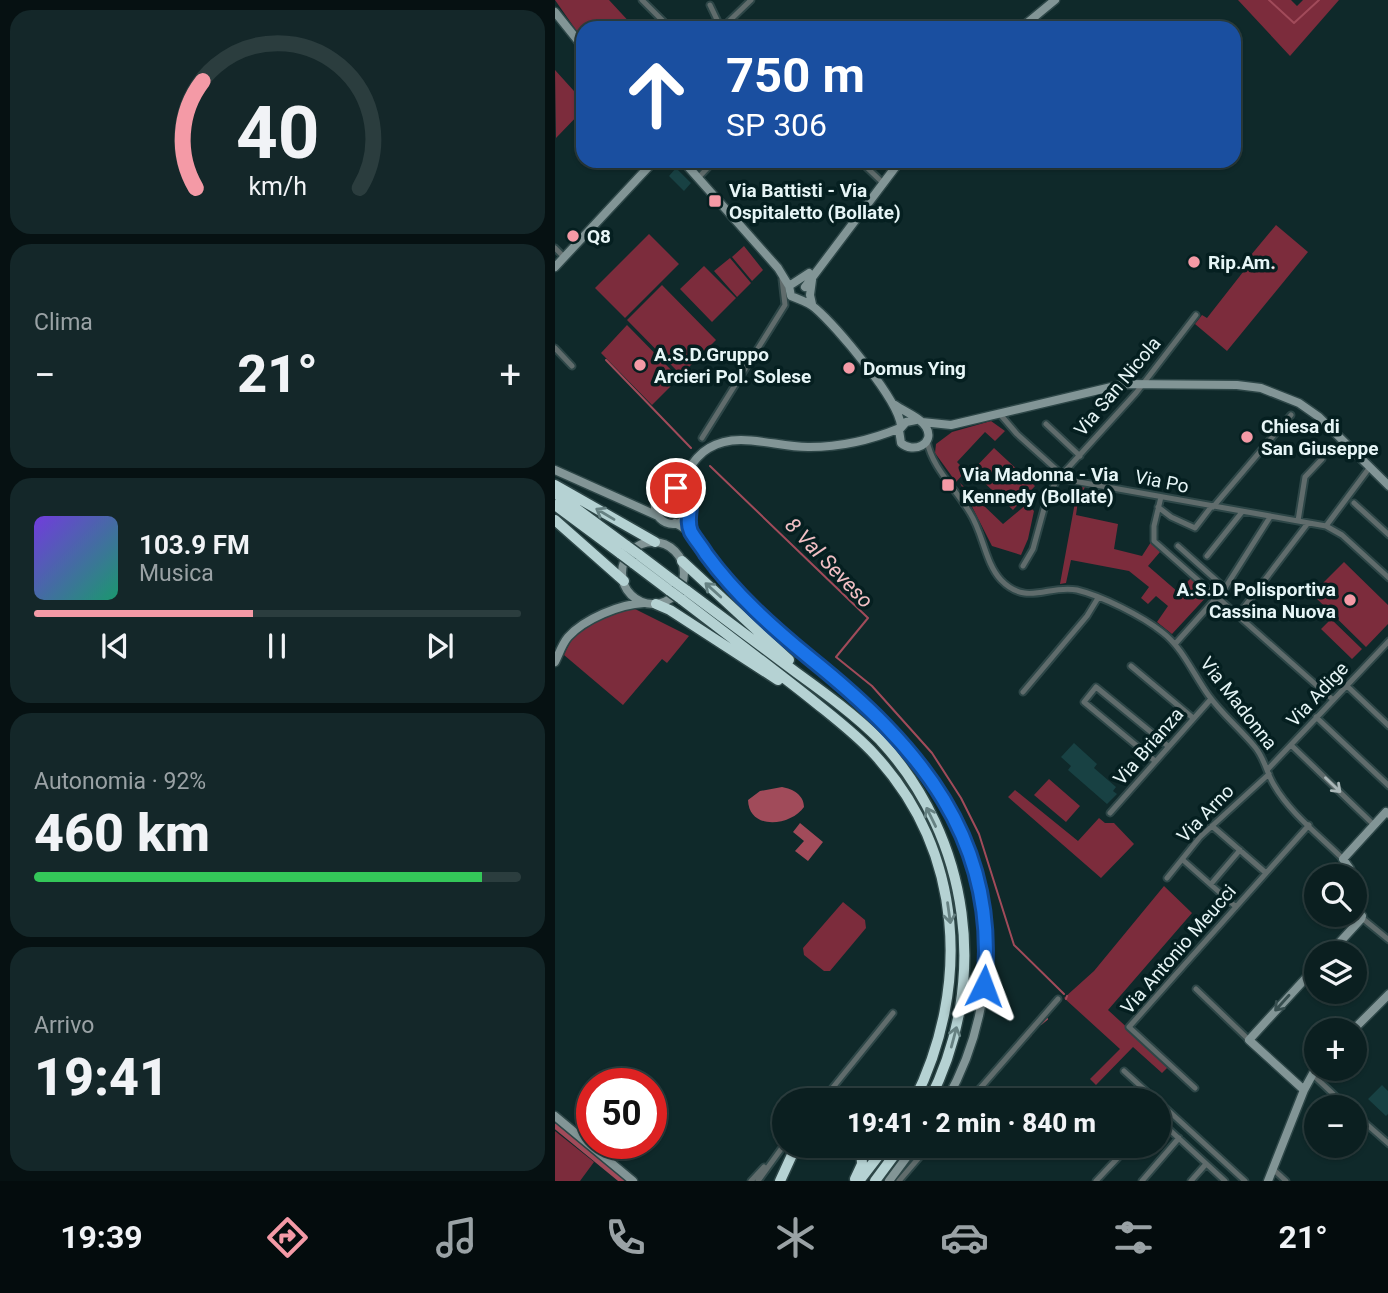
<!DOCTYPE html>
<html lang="it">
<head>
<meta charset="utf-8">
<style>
  body { margin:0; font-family:Roboto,sans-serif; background:#142729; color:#f1f3f6; height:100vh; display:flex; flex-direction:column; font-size:26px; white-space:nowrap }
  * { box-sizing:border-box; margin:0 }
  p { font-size:23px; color:#9aa2a5 }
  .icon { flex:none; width:38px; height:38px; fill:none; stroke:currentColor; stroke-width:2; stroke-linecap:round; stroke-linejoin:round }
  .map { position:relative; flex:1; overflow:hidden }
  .sheet { display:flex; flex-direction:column; gap:10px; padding:10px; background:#061112; width:555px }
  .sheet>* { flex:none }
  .top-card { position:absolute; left:21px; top:21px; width:665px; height:147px; border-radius:21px; box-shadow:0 2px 5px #0004,0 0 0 2px #2b3d3e; background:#1a4fa0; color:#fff; overflow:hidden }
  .tools { position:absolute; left:749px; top:864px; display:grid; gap:14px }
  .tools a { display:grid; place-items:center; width:63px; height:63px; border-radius:50%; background:#0b1f20; box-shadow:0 2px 5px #0004,0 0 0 2px #2b3d3e; font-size:35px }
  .speed { position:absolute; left:21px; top:1068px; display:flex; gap:14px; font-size:35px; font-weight:700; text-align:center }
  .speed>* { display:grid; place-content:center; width:91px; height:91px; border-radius:50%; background:#0b1f20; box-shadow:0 2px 5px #0004,0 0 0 2px #2b3d3e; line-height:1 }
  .speed .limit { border:10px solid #d22; background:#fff; color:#111 }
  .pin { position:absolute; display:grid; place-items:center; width:60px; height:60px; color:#fff; margin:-30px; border:4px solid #fff; border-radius:50%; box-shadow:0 2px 7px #0007 }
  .me { position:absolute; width:77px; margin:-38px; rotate:3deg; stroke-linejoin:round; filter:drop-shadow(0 0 5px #0008) }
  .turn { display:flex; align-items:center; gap:24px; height:147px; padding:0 35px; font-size:32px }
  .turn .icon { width:91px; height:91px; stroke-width:2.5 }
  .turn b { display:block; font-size:49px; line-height:60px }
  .big { font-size:52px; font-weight:800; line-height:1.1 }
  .sheet .tile { flex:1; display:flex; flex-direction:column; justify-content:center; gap:10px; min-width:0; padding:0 24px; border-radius:21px; background:#142729 }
  .sheet .dial { align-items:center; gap:0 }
  .dial svg { height:182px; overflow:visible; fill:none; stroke:#2b3d3e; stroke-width:7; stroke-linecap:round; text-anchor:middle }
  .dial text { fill:#f1f3f6; stroke:none }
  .song { display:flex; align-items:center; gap:21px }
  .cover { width:84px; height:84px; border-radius:10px; background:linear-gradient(135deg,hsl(260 70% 55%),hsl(160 70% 35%)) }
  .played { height:7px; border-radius:4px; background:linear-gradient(90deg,#f49aa6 45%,#2b3d3e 45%) }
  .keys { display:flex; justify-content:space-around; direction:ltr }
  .heat { display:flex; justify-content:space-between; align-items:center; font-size:38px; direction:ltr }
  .charge { height:10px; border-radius:5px; background:linear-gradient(90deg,#34c759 92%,#2b3d3e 0) }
  .trip { position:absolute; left:217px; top:1088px; width:399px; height:70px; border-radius:35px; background:#0b1f20; box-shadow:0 2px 5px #0004,0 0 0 2px #2b3d3e; font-weight:800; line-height:70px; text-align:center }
  .menu { display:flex; height:112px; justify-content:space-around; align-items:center; background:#040c0d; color:#9aa2a5 }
  .menu .icon { width:49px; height:49px }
  .menu .active { color:#f49aa6 }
  .menu b { font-size:32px; color:#f1f3f6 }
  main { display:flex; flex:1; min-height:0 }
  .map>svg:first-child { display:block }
</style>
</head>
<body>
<main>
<section class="sheet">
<div class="tile dial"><svg viewBox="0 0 100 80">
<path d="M14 69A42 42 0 1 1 86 69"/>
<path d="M14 69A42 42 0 0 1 17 22" stroke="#f49aa6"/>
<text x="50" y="56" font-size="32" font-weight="700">40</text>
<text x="50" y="72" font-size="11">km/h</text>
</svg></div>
<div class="tile"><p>Clima</p>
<div class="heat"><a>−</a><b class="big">21°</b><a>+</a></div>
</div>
<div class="tile">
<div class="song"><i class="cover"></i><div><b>103.9 FM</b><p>Musica</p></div></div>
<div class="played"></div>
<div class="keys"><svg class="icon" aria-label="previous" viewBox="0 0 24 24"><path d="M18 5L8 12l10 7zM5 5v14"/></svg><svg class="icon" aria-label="pause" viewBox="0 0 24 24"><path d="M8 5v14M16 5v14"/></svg><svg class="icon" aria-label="next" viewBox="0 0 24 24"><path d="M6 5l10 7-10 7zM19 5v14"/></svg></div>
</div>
<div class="tile"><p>Autonomia · 92%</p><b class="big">460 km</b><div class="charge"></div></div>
<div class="tile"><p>Arrivo</p><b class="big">19:41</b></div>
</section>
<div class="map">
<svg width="834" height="1181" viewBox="0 0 834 1181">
  <rect width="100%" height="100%" fill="#0f292a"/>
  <path fill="#7c2c3c" d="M0,0H54L79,27L28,28V40Z
    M683,0H736L742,6L748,0H784L735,56Z
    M0,70L28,101V110L1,138Z
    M721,225L753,252L672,351L640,324L647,315L652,318L699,258L696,255Z
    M94,234L124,264L70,318L40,288Z
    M189,246L208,270L197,281L177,257Z
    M175,258L196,283L182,297L159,271Z
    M149,266L181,298L157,322L125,289Z
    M107,285L161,340L126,375L72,320Z
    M72,325L124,378L97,405L46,353Z
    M436,421L450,431L440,441L430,432L402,462L411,471L401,482L380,453L381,444L397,432Z
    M439,448L480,486L458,510L417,471Z
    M405,483L448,524L472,504L479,511L473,539L466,555L437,546Z
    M523,486L530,487L523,501L521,515L563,524L559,549L587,556L596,542L605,552L593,566L623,592L636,578L654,594L617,634L602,622L613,606L601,596L593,604L586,598L594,587L574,571L516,560L511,583L505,584Z
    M789,562L833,605V624L811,647L757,594Z
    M56,606L76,607L134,636L112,663L107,659L68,705L9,655C19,633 32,614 56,606Z
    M776,619L807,649L797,659L766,629Z
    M494,779L525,806L511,822L479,795Z
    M460,790L523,841L544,818L550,823H559L579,844L546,878L453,797Z
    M609,886L637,913L553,1010L614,1066L607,1073L578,1047L541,1085L535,1079L565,1049L509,998L539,971Z
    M288,902L310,920L311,928L275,971H269L249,955L248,948Z
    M0,1131L39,1162L25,1181H0Z"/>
  <path fill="#a14b5a" d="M227,787C238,789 249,795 249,807C236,826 194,831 193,800L205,791Z
    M245,823L268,842L253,861L240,851L249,841L238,832Z"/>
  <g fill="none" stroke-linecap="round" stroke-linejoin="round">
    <path stroke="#a14b5a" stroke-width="2" d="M714,0L739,23L764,0
      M51,360L136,448
      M155,466L313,618L281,657L317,686L377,753L406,798L424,834L459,945L509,994
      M511,999L512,996
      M486,1024L492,1019
      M470,1041L476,1035
      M459,1053L462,1050"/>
    <path stroke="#a14b5a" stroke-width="5" d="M0,1126L67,1181"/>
  </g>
  <path fill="#184143" d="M121,168L136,183L129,191L114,176Z
    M519,743L542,764L539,768L561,787L558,791L562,794L552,804L513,770L516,766L506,757Z
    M827,1085L833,1091V1114L831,1116L813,1099Z"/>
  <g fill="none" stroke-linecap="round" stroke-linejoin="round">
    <g stroke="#2d4647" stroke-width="9">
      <path id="street" d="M87,0L115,28
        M155,5L166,28
        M167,28L196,0
        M305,161L329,184
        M144,177L159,161
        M0,248L9,257
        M0,348L17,366
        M444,413L462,434L513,480L771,526L787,535L834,578
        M491,424L525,456
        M147,438L230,305L227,279
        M372,441C377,468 401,489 415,513C428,533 430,563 446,580C472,607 494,584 522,590C547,596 587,616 607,632C628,648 638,674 654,696C667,714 685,729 700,747C710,759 711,772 719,785C735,813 765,836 788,859
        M606,497L599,526V541L777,699
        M799,503L834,535
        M603,507L616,517L640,528L656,507
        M658,507L736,415
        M743,521L750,477L767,459
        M771,526L815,467
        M623,546L670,588
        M652,556L687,512
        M468,566L478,549L492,498L502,480L581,393L641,315
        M683,615L753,523
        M621,643L670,588L715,517
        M576,666L638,718
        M791,685L834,726
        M468,692L532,616L543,598
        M761,717L834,786
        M736,745L819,825
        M600,761L529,702L541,687L613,746
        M713,769L834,641
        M555,813L656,699
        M657,826L711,873
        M628,860L681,907
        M612,878L645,837L714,774
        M656,884L685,850
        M807,918L834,940
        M641,989L694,1040
        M569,1071L602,1101
        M757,1074L793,1108
        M640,1088L574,1027L754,825
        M267,1101L338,1013
        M414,1101L503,999
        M604,1102L690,1181
        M800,1114L834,1144
        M604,1120L670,1181
        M718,1169L731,1181
        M196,1181L209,1167
        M203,1181L229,1145
        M344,1181L374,1146
        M541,1181L574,1146
        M587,1181L624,1138
        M636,1181L651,1164"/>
    </g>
    <g stroke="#2d4647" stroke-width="11">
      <path id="secondary" d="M0,12L28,47
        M466,28L500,0
        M128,161L223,268L234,286L236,296C245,300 252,301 260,308C281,326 344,400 346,426
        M0,267L99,161
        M257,280L255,295L257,304
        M234,286L254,273
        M250,287L345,161
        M340,405C348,411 366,418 371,427C381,444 358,454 346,443L344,430L351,422L361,420
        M367,422L396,425L569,384L682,385L706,388L744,403L764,417L834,486
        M0,470L103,516
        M118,488C132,476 138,457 154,448C184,430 222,448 255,447C286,447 316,440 345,428
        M100 506a18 18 0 1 1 36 0a18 18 0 1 1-36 0Z
        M120,523C143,533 154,558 169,577C181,592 195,606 209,619C246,653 288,680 323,715C428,819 467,967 391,1101
        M67 573a31 31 0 1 1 62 0a31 31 0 1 1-62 0Z
        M0,662C4,654 7,644 13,637C29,619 65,604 89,603
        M795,877V869L788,859L831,812L834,814
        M774,954L806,919L807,916L800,910
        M797,1031L834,994
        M749,1090L694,1040L761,967
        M0,1116L78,1181
        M334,1181L360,1146
        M713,1181L749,1090L761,1068"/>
    </g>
    <g stroke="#2d4647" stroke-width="13">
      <path id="highway" d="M0,485L100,542
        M0,493L72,546
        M0,505L66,554
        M0,520L69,581
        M83,554L120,582
        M127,561L234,660
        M78,563L115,591
        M131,590C168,618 205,645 242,673C271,694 300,715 325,740C416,838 435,983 374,1101
        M126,599C169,632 213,665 256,699C278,717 301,734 320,755C409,852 416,987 359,1101
        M101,604L115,610L223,680
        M300,1179L307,1164L306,1146
        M225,1181L241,1146
        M304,1181L331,1146
        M320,1181L346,1146"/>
    </g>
    <use href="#street" stroke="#606c6c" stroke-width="5"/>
    <use href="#secondary" stroke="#829596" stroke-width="8"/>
    <use href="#highway" stroke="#b5d2d3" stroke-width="10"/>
    <g stroke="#2d4647" stroke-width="13" stroke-linecap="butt">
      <path id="highway-bridge" d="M72,546L83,554
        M66,554L78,563
        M120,582L131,590
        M115,591L126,599"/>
    </g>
    <use href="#highway-bridge" stroke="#b5d2d3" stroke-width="10"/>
  </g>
  <defs><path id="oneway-shaft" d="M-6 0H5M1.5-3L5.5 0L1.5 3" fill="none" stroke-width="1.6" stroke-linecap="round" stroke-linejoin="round" transform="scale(1.75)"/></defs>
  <g stroke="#668182">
    <use href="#oneway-shaft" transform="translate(50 514) rotate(-149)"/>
    <use href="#oneway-shaft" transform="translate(158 590) rotate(-138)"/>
    <use href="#oneway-shaft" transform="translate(376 817) rotate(-116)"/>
    <use href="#oneway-shaft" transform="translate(394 913) rotate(82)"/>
    <use href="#oneway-shaft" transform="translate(399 1037) rotate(-75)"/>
  </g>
  <use stroke="#aab7b8" href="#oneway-shaft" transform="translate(778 785) rotate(44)"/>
  <use stroke="#374e4f" href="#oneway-shaft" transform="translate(727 1003) rotate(132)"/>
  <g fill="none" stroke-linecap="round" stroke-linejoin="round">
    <g stroke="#114b97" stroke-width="18">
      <path id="route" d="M121,488L130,492L135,501C136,511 131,521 136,532C140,539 147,547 151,554C181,595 217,627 256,659C363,745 445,839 429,986"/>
    </g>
    <use href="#route" stroke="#1a73e8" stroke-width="12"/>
  </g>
  <g fill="#f49aa6" stroke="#051f20" stroke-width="2.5">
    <rect x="153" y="194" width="14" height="14" rx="3.5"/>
    <circle cx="18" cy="236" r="7"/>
    <circle cx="639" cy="262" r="7"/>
    <circle cx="85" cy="365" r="7"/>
    <circle cx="294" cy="368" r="7"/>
    <circle cx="692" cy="437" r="7"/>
    <rect x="386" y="478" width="14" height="14" rx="3.5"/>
    <circle cx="795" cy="600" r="7"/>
  </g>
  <g text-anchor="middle" stroke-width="7" stroke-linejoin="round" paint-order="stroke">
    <g font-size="19" font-weight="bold" fill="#e6f5f6" stroke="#051f20" text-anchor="start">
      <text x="174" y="197">Via Battisti - Via<tspan x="174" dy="22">Ospitaletto (Bollate)</tspan></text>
      <text x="32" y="243">Q8</text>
      <text x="653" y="269">Rip.Am.</text>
      <text x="99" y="361">A.S.D.Gruppo<tspan x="99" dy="22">Arcieri Pol. Solese</tspan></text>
      <text x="308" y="375">Domus Ying</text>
      <text x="706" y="433">Chiesa di<tspan x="706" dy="22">San Giuseppe</tspan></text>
      <text x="407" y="481">Via Madonna - Via<tspan x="407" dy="22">Kennedy (Bollate)</tspan></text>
      <text x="781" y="596" text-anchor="end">A.S.D. Polisportiva<tspan x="781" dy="22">Cassina Nuova</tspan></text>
    </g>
    <g font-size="19" fill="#e6f5f6" stroke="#051f20">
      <text transform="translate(562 386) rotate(-50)" y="7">Via San Nicola</text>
      <text transform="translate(607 481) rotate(11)" y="7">Via Po</text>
      <text transform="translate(762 694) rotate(-47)" y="7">Via Adige</text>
      <text transform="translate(684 703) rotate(52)" y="7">Via Madonna</text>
      <text transform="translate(593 746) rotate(-49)" y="7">Via Brianza</text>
      <text transform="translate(650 813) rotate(-46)" y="7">Via Arno</text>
      <text transform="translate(623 949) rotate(-49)" y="7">Via Antonio Meucci</text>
    </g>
    <g font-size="21" font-style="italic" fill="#f2c0c5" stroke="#051f20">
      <text transform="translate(274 563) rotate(46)" y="7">8 Val Seveso</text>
    </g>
  </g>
</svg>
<div class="tools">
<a><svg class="icon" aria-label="search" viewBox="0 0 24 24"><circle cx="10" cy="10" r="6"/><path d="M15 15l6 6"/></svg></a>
<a><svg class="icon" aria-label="layers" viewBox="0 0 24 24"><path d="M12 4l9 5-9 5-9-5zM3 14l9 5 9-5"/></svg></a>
<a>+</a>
<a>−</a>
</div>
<div class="speed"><div class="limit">50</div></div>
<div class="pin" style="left:121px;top:488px;background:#d93025"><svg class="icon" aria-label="arrive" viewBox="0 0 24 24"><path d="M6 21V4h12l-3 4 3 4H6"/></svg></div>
<svg class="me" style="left:429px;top:986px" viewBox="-20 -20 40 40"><path d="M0-17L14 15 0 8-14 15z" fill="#1a73e8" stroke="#fff" stroke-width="4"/></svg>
<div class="trip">19:41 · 2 min · 840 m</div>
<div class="top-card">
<div class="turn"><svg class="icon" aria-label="ahead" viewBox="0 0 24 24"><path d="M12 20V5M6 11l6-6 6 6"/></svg><div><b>750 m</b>SP 306</div></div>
</div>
</div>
</main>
<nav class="menu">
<b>19:39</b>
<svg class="icon active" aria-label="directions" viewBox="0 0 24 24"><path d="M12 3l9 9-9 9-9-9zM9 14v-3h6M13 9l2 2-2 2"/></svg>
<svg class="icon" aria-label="music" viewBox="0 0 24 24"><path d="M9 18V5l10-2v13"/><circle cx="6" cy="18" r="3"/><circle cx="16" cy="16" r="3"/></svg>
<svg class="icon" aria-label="phone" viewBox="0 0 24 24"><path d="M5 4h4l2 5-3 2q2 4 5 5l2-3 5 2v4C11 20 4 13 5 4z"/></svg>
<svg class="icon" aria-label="climate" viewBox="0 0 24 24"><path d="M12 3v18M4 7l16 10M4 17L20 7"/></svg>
<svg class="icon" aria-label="car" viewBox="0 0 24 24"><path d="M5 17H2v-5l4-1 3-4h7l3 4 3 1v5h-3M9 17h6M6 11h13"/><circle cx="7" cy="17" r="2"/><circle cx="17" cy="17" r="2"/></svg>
<svg class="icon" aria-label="filters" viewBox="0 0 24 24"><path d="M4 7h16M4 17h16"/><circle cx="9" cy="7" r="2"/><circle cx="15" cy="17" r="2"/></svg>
<b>21°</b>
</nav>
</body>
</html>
